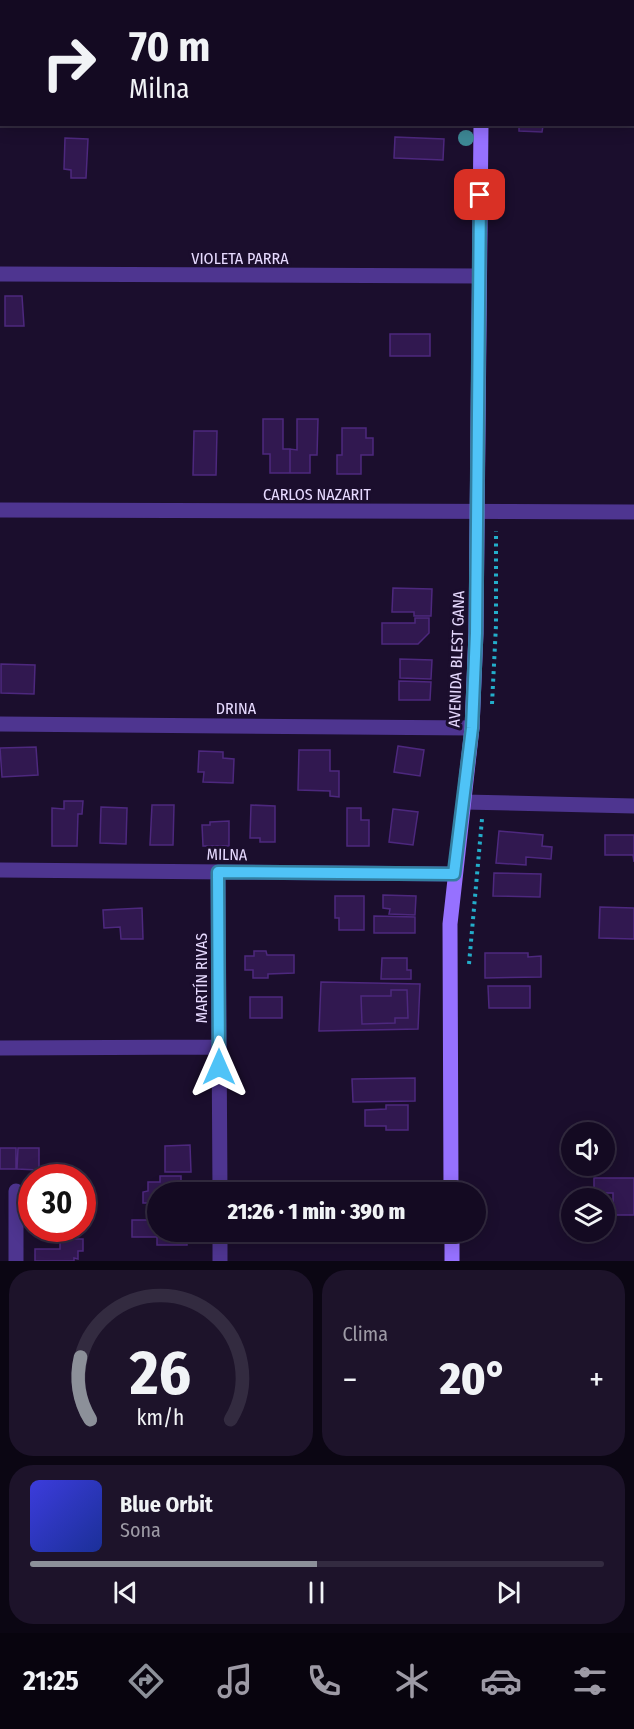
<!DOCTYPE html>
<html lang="es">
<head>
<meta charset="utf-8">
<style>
  body { margin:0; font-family:"Fira Sans Condensed",sans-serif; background:#1d132a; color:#f1f3f6; height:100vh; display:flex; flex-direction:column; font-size:22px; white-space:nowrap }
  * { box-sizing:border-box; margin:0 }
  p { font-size:20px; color:#9d9aa5 }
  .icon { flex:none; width:33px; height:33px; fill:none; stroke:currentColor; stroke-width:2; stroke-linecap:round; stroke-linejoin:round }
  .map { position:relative; height:1261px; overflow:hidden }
  .panel { display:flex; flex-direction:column; gap:9px; padding:9px; background:#0b0613; flex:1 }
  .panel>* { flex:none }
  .top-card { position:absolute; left:0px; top:0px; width:634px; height:126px; box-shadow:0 3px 15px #0003,0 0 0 2px #332b40; background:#140a22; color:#f1f3f6; overflow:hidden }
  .controls { position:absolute; left:561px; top:1122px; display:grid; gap:12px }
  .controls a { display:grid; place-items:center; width:54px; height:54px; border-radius:50%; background:#140a22; box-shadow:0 3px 15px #0003,0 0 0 2px #332b40; font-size:30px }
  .speed { position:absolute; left:18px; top:1164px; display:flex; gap:12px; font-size:30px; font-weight:700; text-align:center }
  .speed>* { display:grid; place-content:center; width:78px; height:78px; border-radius:50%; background:#140a22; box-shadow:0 3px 15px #0003,0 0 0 2px #332b40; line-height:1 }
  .speed .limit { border:9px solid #d22; background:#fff; color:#111 }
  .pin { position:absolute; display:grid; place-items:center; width:51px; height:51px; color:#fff; margin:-26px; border-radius:12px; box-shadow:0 3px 9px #0006 }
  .me { position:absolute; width:66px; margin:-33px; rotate:0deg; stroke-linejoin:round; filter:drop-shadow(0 0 4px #0008) }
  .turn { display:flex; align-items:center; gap:21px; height:126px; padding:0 30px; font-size:27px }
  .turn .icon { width:78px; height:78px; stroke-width:2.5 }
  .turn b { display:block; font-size:42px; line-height:51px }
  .big { font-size:45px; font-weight:800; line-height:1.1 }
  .panel .widget { flex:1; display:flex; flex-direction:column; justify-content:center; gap:9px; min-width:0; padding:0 21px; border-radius:24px; background:#1d132a }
  .panel .dial { align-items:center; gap:0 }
  .dial svg { height:156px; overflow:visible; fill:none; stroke:#332b40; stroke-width:7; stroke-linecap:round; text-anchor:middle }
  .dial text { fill:#f1f3f6; stroke:none }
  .song { display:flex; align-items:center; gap:18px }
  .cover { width:72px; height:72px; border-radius:9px; background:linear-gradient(135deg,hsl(240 70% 55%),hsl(230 70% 35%)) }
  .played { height:6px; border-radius:3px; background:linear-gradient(90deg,#8c9099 50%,#332b40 50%) }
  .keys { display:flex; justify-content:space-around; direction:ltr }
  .heat { display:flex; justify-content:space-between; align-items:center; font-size:33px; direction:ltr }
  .panel .tiles { flex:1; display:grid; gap:9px; grid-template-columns:1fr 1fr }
  .widget:last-child { grid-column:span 2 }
  .trip { position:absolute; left:147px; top:1182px; width:339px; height:60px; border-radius:30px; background:#140a22; box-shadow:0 3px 15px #0003,0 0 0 2px #332b40; font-weight:800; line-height:60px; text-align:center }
  .tab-bar { display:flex; height:96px; justify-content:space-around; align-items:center; background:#08040e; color:#9d9aa5 }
  .tab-bar .icon { width:42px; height:42px }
  .tab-bar .current { color:#8c9099 }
  .tab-bar b { font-size:27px; color:#f1f3f6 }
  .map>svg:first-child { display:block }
</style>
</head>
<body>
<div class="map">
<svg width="634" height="1261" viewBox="0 0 634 1261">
  <rect width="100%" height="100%" fill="#1b0e2d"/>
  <path fill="#311850" stroke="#4d287e" stroke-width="1.5" d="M519,124H562L561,126H543L542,132L519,131Z
    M395,137L444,139L443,160L394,158Z
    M65,138L88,139L86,178H71V170L64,169Z
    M5,296H22L24,326H5Z
    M390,334H430V356H390Z
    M263,419H283V449H290V473H270V454H263Z
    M297,419H318L317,455H310V473H290V449L297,450Z
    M342,428H366V438H373V455H361V474H337V455H342Z
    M194,431H217L216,475H193Z
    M393,588L432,589L431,616H414V612H392Z
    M415,618H429V633L418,644H382V623H415Z
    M400,659L432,660L431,679L400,678Z
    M1,664L35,665L34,694L1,693Z
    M399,681L431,682L430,700H399Z
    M398,746L424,750L420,776L394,772Z
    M36,747L38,775L2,777L0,748Z
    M299,750H330V771H339V797L330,796V791L298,790Z
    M199,751L223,752V758L234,759L233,783L203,782L204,772H198Z
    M64,801H83L82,814H78L77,846H52V808L64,809Z
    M152,805H174L173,845H150Z
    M251,805L275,806V842H260V838H250Z
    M101,807L127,808L126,844L100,843Z
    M347,808H361V820H369V846H347Z
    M393,809L418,812L413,845L389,842Z
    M229,821V846H203L202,825H210V822Z
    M499,831L543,835L542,846L552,847L551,859L526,857V865L496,863Z
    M605,835H634V862L633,855H605Z
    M494,873L541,874L540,897L493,896Z
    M383,895L416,896L415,915L389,914L390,909L383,908Z
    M335,896H364V930H339V918H335Z
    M600,907L634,908V939L599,938Z
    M142,908L143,939H121L120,927L104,928L103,910Z
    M374,916L415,917V933H374Z
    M254,951H266L267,955H294V973L268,974V978H253V970H245V956H254Z
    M485,953H528V957L541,956V977L485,978Z
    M382,958H407V970H411V979H381Z
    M321,982L420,984L418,1029L319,1031Z
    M488,986H530V1008H489Z
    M391,990H407L408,1018H395V1023L362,1024L361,996H391Z
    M250,997H282V1018H250Z
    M415,1078V1101L353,1102L352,1079Z
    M386,1105H408V1130H386V1126H365V1110L386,1109Z
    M190,1145L191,1172H165V1146Z
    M0,1148H16V1169H0Z
    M18,1148H39V1170L17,1169Z
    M160,1176H181V1185H187L188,1192H158V1203H143V1192L148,1191V1182H160Z
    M594,1178H634V1215H613V1193H594Z
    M148,1216H158V1232H187V1245H157V1237H132V1220H148Z
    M60,1239H83V1251H78V1259L74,1258V1261H35V1249H60Z"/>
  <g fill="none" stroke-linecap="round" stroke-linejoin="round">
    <path stroke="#23adca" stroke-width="4" stroke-dasharray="3 4.5" stroke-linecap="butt" d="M492,704L496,625V531
      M469,964L482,819"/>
    <path stroke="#4e3590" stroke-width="15" d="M0,274L479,276
      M0,510L634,512
      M0,724L472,728
      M464,802L634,806
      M0,870L454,874
      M218,872L220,1192
      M0,1048L219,1047
      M16,1191V1261
      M220,1232V1261"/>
    <path stroke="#9671ff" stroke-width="15" d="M483,2V0
      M633,79H634
      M0,102H2
      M451,1192L450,924L472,728L476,633L481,124
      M452,1232V1261"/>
  </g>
  <circle fill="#3d8895" cx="466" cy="138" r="8"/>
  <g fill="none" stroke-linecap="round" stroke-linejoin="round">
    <g stroke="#337fa1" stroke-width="15">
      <path id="route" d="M219,1067L218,872L454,874L472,728L476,633L480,195"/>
    </g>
    <use href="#route" stroke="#4fc3f7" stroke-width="10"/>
  </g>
  <g text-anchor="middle" stroke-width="6" stroke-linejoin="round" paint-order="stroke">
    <g font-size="16" fill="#e7daff" stroke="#1b0e2d">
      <text x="240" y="264">VIOLETA PARRA</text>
      <text x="317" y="500">CARLOS NAZARIT</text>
      <text transform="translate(456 659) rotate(-88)" y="6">AVENIDA BLEST GANA</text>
      <text x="236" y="714">DRINA</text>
      <text transform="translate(227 854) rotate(1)" y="6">MILNA</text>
      <text transform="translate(201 978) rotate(-90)" y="6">MARTÍN RIVAS</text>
    </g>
  </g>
</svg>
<div class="controls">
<a><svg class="icon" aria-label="sound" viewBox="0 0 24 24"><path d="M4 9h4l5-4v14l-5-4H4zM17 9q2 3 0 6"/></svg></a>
<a><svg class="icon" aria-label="layers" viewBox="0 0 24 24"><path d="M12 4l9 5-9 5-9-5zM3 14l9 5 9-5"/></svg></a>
</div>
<div class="speed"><div class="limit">30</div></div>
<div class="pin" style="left:480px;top:195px;background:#d93025"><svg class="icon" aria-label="arrive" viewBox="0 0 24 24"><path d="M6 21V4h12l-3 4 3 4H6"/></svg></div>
<svg class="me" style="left:219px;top:1067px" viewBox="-20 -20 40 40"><path d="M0-17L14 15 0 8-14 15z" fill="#4fc3f7" stroke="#fff" stroke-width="4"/></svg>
<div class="trip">21:26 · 1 min · 390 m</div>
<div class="top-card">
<div class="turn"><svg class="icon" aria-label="right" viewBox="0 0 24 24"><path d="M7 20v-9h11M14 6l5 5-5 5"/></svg><div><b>70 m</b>Milna</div></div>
</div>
</div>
<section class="panel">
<div class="tiles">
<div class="widget dial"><svg viewBox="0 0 100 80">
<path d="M14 69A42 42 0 1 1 86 69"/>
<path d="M14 69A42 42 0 0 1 9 37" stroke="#8c9099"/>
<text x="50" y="56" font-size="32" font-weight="700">26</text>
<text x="50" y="72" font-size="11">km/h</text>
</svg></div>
<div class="widget"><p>Clima</p>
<div class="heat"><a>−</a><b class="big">20°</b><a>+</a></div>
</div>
<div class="widget">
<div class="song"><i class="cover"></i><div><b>Blue Orbit</b><p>Sona</p></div></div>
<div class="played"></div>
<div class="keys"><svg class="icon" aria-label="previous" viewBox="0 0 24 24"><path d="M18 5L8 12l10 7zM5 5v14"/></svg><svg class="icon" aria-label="pause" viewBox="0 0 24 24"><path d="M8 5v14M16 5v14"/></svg><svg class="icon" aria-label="next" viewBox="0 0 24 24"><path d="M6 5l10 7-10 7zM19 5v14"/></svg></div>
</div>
</div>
</section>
<nav class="tab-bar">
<b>21:25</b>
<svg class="icon current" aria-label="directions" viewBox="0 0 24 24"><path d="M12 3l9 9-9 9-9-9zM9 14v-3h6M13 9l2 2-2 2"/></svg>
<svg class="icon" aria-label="music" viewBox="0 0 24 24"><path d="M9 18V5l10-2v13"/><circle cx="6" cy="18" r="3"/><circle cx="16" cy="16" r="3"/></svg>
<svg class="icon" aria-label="phone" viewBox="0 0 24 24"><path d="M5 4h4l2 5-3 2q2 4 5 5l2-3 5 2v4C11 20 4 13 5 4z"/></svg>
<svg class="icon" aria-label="climate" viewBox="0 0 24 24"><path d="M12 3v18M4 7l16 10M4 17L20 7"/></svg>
<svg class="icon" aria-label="car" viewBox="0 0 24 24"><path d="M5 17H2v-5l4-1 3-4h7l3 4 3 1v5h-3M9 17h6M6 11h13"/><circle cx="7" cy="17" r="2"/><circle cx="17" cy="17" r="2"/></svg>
<svg class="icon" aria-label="filters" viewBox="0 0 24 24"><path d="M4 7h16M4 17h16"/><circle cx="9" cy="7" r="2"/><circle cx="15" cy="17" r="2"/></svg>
</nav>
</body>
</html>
